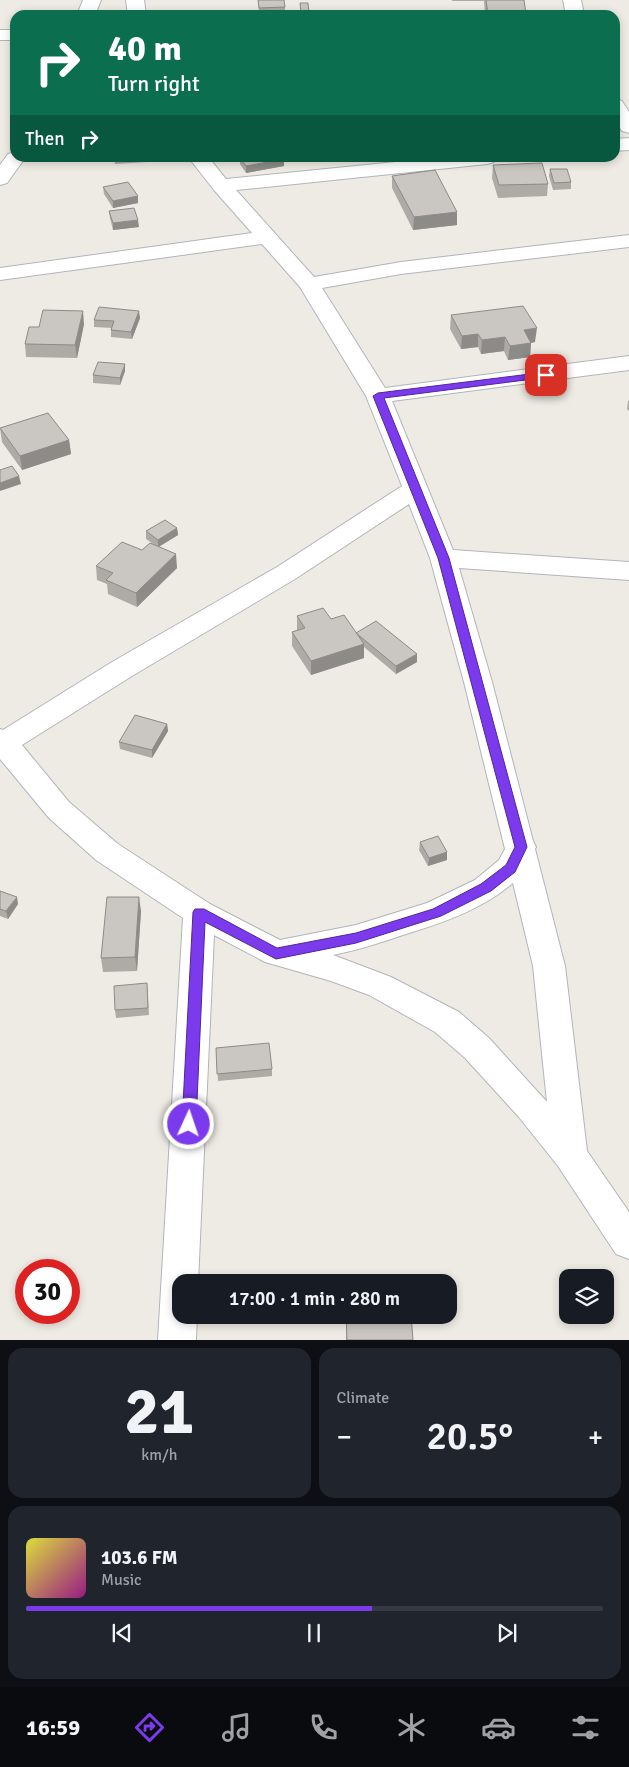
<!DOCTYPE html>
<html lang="en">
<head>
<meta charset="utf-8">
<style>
  body { margin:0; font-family:Signika,sans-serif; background:#20242c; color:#f1f3f6; height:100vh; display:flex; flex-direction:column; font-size:19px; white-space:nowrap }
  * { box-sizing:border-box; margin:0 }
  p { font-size:16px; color:#9ea1a6 }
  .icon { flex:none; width:28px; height:28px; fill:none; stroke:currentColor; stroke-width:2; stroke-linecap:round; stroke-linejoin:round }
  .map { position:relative; height:1340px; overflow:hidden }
  .details { display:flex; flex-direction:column; gap:8px; padding:8px; background:#0d0f14; flex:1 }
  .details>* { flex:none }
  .banner { position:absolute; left:10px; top:10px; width:610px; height:152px; border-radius:15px; box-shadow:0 2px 8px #0003; background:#0b6e4f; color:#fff; overflow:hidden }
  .controls { position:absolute; left:559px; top:1269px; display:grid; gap:10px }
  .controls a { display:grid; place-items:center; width:55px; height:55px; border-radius:10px; background:#171b24; box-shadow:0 2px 8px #0003; font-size:25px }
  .speed { position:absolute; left:15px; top:1259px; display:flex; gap:10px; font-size:25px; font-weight:700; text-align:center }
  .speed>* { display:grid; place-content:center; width:65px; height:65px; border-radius:50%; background:#171b24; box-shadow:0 2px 8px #0003; line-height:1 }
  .speed .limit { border:8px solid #d22; background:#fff; color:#111 }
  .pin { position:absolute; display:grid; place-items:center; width:42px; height:42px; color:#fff; margin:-21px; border-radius:10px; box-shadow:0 2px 8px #0006 }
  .me { position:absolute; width:55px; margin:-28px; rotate:3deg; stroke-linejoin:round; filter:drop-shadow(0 0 4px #0008) }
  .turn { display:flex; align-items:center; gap:18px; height:105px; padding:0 15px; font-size:22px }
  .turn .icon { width:65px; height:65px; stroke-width:2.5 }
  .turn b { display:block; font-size:35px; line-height:42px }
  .then { display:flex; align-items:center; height:48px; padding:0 15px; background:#0003; gap:10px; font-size:19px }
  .big { font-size:38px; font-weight:600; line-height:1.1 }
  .details .widget { flex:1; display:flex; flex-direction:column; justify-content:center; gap:8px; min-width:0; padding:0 18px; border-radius:15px; background:#20242c }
  .details .dial { align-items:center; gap:0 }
  .dial b { font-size:65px; line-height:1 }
  .song { display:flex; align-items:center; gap:15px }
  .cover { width:60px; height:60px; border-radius:8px; background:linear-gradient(135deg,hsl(60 70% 55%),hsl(310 70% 35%)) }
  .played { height:5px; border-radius:2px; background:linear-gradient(90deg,#7c3aed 60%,#363941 60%) }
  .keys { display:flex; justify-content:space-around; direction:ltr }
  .heat { display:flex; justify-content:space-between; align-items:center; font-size:28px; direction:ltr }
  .details .tiles { flex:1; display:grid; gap:8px; grid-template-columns:1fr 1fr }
  .widget:last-child { grid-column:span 2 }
  .trip { position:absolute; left:172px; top:1274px; width:285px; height:50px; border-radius:15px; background:#171b24; box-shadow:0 2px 8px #0003; font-weight:600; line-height:50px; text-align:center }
  .tabs { display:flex; height:80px; justify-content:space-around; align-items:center; background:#090b0e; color:#9ea1a6 }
  .tabs .icon { width:35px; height:35px }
  .tabs .current { color:#7c3aed }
  .tabs b { font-size:22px; color:#f1f3f6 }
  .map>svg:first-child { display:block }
</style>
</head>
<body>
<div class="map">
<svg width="629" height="1340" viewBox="0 0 629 1340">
  <rect width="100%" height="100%" fill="#eeebe4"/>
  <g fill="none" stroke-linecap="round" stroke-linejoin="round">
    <g stroke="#b1b5b9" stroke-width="2">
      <path id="minor" d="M126,0H144L146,15H128Z
        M563,0H581L584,15H566Z
        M0,30H15V40H0Z
        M615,99L622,101L629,112V133L622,131L615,120Z
        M629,138V150L615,151V139Z
        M189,158H209L226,179L435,158H497L494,162L487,164L236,190L314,277L401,262L629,235V247L401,274L322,288L385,388L629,356V370L392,401L453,550L629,562V580L459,568L492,682L533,841L536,847L535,849L565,966L587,1151L629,1212V1259L616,1254L558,1166L518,1116L465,1058L435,1032L369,995L331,981L265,962L214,935L198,1282H181V1315H197L196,1340H158L183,918L96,860L49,818L0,759V729L3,730L112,662L277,567L402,486L366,396L300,287L262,244L0,280V268L252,233L214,190ZM409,504L430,558L464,682L505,849L499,860L475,880L427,903L356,925L280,940L210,904L118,844L69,802L22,745L132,676L295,579ZM513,883L533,966L547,1102L489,1038L459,1012L391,977L333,955C357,950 380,943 403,935C442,923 481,910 513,883Z"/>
    </g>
    <g stroke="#b0b5b9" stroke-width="2">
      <path id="secondary" d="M83,0H101L95,15H77Z
        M15,152V158H25L7,183L0,185V165L8,154Z"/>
    </g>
    <use href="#minor" fill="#fff" fill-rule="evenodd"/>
    <use href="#secondary" fill="#fff" fill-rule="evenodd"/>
  </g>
  <path fill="#aeaaa6" d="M258,0L285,7V13L259,14Z
    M452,0H524L526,15H485L484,1H452Z
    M300,3L309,13V15H301Z
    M114,158H146L147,162L115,164Z
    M240,158L284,166L246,173L240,164Z
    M493,165L548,184L547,196L498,198L492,178Z
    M550,169L571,182V189L553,190L549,176Z
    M392,176L457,212V225L413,230L392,188Z
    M103,187L138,196V203L113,208L104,194Z
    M109,211L139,227L113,230L110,218Z
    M451,315L535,342L531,343L530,357L508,360L504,351L481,354L478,347L461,349L450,329Z
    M140,318L132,339L111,337V330L112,328L94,327V320Z
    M84,324L77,358L26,357L25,344L39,327Z
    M125,371L120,385L93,383V375Z
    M628,401H629V411L627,409Z
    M0,428L69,440L71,454L22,470L2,442Z
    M177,528L178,535L159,547L177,568L137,607L108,594L107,584L97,580L96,566L142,550L158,547L146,539V531Z
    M297,616L331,619L356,633L417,654V662L396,674L364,647V658L311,675L292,646V632L297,630Z
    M167,724L168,731L152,758L120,749L119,742Z
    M420,842L447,860L428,866L419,850Z
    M0,891L18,904L8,919L0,916Z
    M141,911L137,971L103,972L101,958Z
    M147,983L149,1015L116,1018L115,1010Z
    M216,1048L272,1069V1076L218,1081Z
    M346,1315H411L413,1340H346Z"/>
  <path fill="#8d8b87" d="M284,159V166L246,173V166Z
    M138,196V203L113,208V201Z
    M457,212V225L413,230L414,217Z
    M138,220L139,227L113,230V223Z
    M83,311L84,324L77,358L75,345Z
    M139,311L140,318L132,339L131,332Z
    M537,328L535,342L523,344L524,330Z
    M478,334V347L461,349L462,336Z
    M505,337L504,351L481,354L482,340Z
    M531,343L530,357L508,360L510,346Z
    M125,364V371L120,385V378Z
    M69,440L71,454L22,470L20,456Z
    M19,476L21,484L0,491V483Z
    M177,528L178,535L158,547V540Z
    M176,554L177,568L137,607L136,593Z
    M364,644V658L311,675V661Z
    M417,654V662L396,674V666Z
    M167,724L168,731L152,758V750Z
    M447,852V860L428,866L429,858Z
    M17,897L18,904L8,919L6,911Z
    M139,897L141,911L137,971L135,957Z"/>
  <path fill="#cac6c1" stroke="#8d8b87" d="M258,0H284L285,7L259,8Z
    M486,0H524L526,14H488Z
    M300,3H308L309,13H301Z
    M240,158H283L284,159L246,166Z
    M542,163L548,184L499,185L493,165Z
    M550,169H567L571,182L554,183Z
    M435,170L457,212L414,217L392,176Z
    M128,182L138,196L113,201L103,187Z
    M134,208L138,220L113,223L109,211Z
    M523,306L537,328L524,330L531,343L510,346L505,337L482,340L478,334L462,336L451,315Z
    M99,307L139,311L131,332L111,330L114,321L94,320Z
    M43,310L83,311L75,345L25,344L29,327H39Z
    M98,362L125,364L120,378L93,375Z
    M48,413L69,440L20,456L0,428Z
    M12,466L19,476L0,483V470Z
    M165,520L177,528L158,540L146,531Z
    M122,542L142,550L150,543L176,554L136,593L106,580L113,573L96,566Z
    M323,608L331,619L344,615L364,644L311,661L292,632L305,628L297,616Z
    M376,621L417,654L396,666L356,633Z
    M135,715L167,724L152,750L119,742Z
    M438,836L447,852L429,858L420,842Z
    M0,891L17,897L6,911L0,909Z
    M107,897H139L135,957L101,958Z
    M147,983L148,1008L115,1010L114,986Z
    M269,1043L272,1069L217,1074L216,1048Z
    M346,1315H411L413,1340H347Z"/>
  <path fill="#7c3aed" stroke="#51269a" d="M546,372L549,373V377L384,398L449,558L527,847L515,872L491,891L441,916L356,943L276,959L205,922L196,1124L194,1128L189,1130L184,1128L182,1124L193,912L195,909H204L277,948L356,933L433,909L481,884L506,865L515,847L438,558L373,396L378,393Z"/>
</svg>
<div class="controls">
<a><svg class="icon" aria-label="layers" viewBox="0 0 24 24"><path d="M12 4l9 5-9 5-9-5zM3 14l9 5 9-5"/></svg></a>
</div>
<div class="speed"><div class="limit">30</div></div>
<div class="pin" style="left:546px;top:375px;background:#d93025"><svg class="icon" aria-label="arrive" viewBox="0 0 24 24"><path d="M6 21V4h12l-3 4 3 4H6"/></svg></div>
<svg class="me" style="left:189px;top:1124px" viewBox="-20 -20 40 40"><circle r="17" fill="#7c3aed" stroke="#fff" stroke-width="3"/><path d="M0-11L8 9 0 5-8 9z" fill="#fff"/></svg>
<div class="trip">17:00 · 1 min · 280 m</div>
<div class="banner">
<div class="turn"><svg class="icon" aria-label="right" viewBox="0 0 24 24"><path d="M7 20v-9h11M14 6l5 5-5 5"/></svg><div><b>40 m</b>Turn right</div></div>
<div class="then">Then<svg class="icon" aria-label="right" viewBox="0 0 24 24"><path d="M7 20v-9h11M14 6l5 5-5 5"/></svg></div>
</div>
</div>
<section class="details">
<div class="tiles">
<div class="widget dial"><b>21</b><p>km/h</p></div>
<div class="widget"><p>Climate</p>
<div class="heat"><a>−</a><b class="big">20.5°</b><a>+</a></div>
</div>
<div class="widget">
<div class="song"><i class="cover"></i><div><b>103.6 FM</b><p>Music</p></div></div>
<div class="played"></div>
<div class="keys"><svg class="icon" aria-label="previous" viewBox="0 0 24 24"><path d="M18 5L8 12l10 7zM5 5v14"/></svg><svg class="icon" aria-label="pause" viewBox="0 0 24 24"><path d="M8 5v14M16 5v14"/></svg><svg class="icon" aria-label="next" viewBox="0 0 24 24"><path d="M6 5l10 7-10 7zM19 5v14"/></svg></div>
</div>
</div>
</section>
<nav class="tabs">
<b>16:59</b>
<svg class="icon current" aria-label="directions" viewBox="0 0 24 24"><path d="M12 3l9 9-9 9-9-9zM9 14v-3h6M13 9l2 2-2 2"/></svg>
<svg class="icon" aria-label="music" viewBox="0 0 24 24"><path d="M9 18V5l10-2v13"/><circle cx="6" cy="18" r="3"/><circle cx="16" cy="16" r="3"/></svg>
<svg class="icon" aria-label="phone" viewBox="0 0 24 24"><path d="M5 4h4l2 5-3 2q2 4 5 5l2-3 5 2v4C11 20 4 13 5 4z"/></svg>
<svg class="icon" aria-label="climate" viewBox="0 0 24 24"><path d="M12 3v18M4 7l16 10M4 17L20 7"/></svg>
<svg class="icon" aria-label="car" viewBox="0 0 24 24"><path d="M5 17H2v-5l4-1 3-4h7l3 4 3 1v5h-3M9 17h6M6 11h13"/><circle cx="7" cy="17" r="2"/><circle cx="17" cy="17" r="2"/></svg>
<svg class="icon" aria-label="filters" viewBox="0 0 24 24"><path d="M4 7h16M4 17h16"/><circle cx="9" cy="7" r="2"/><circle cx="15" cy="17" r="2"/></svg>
</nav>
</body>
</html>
